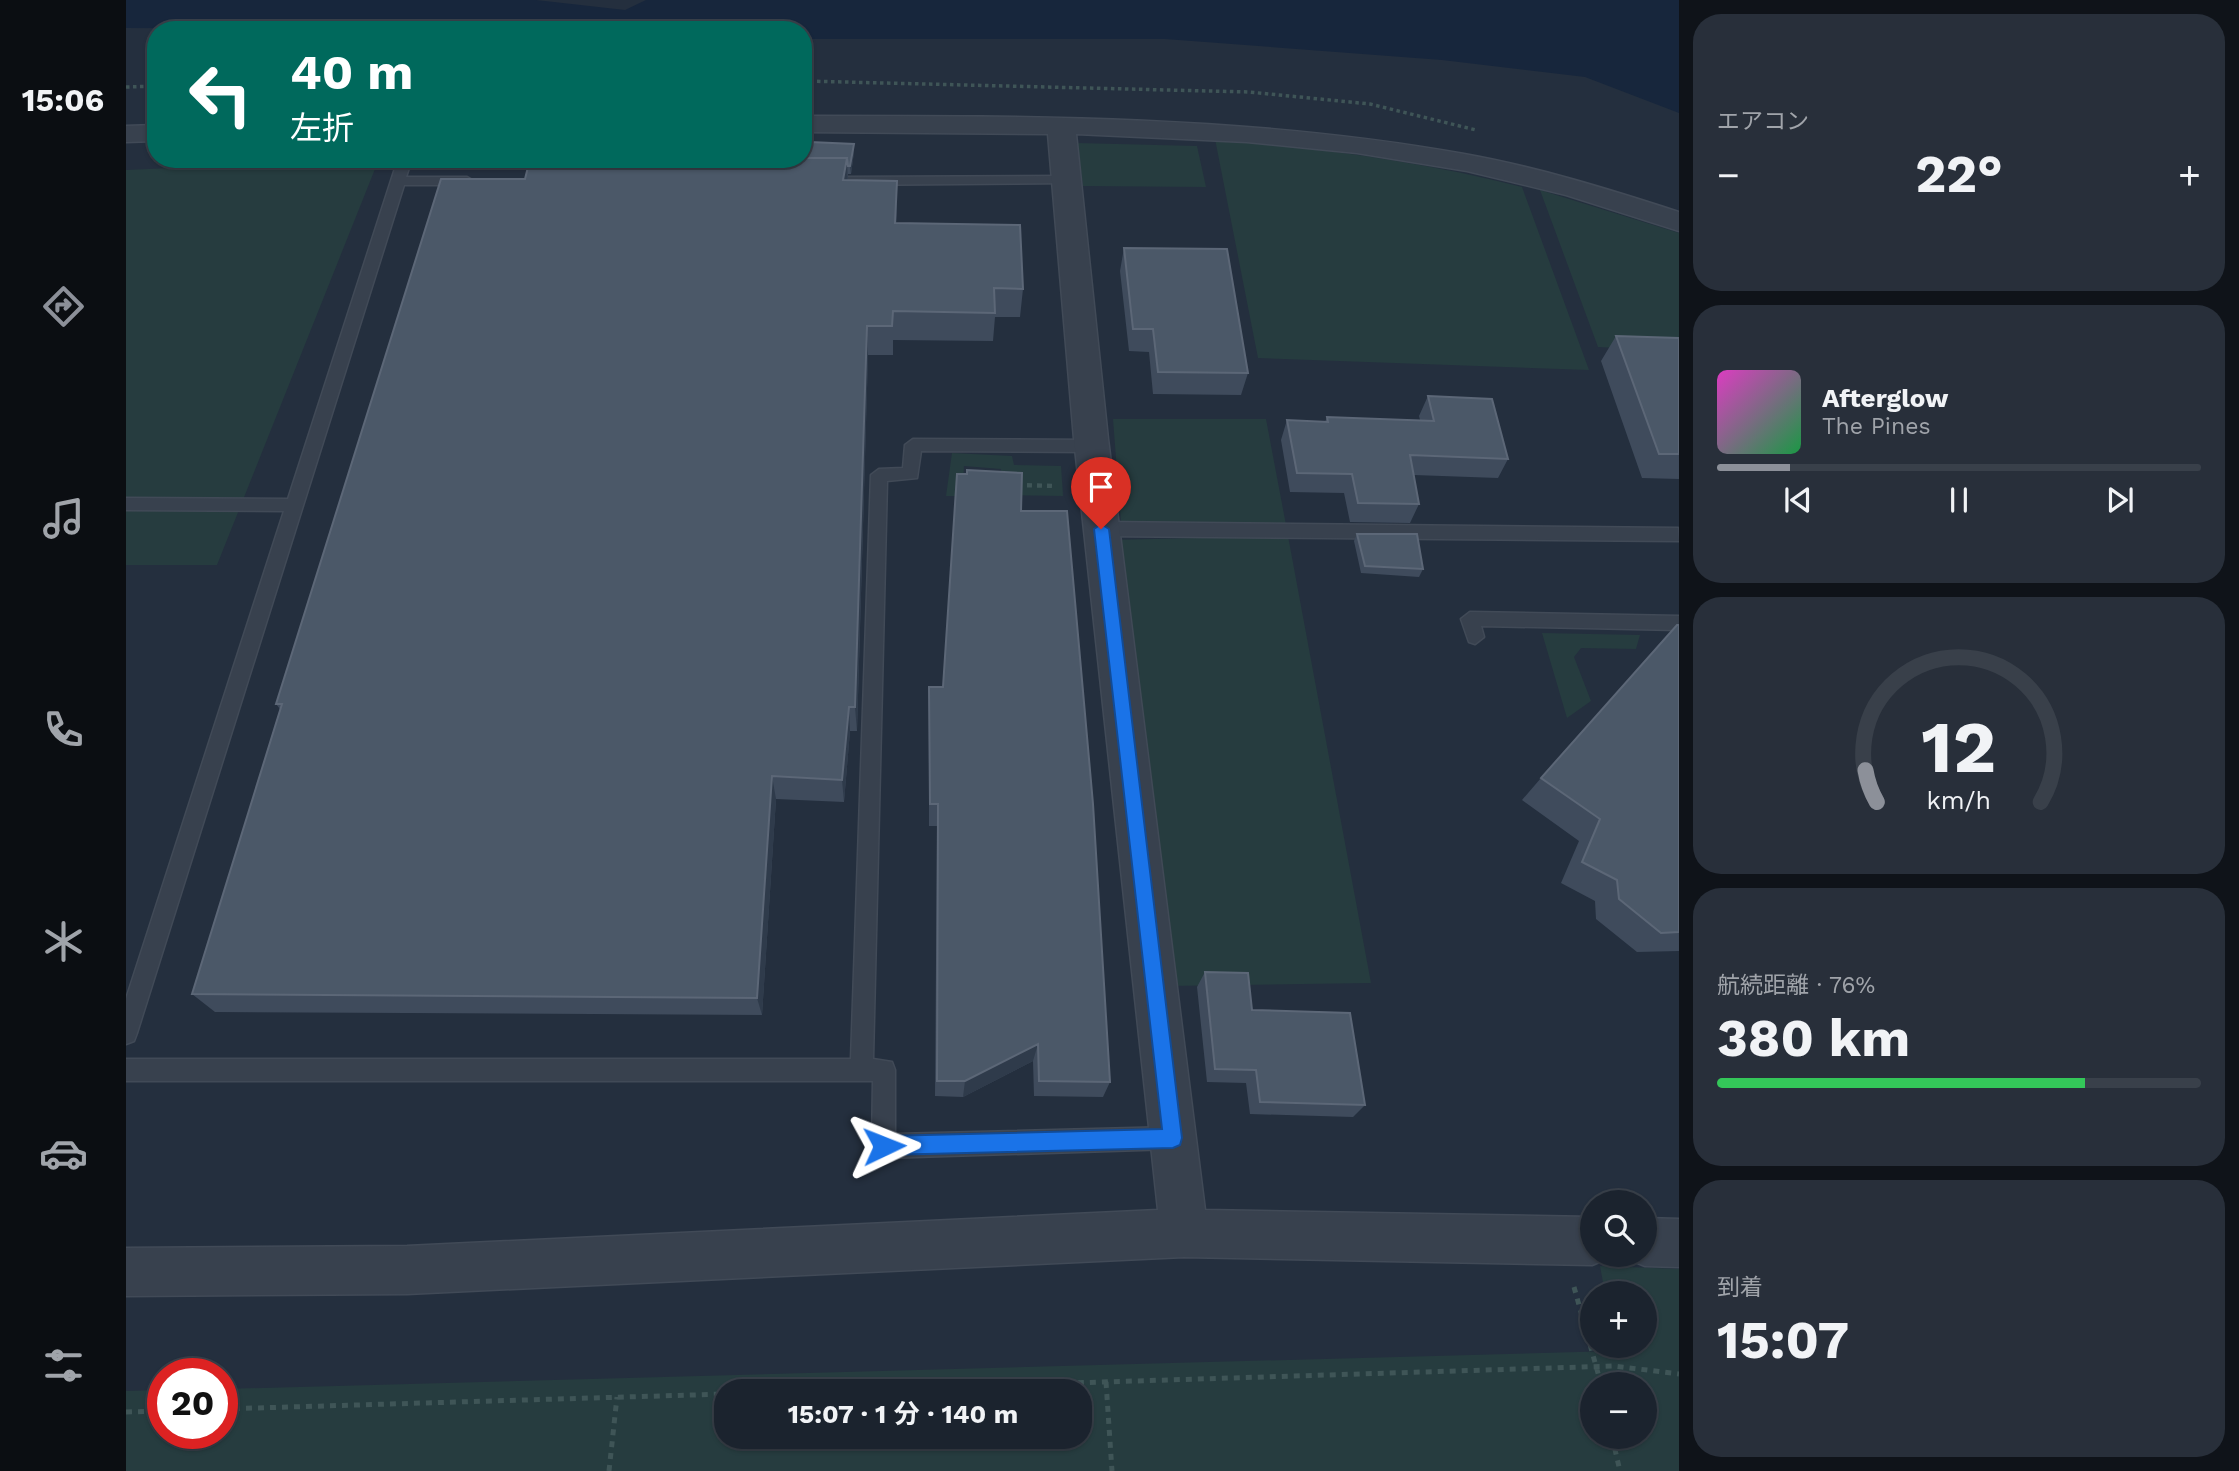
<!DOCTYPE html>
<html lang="ja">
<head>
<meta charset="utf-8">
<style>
  body { margin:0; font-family:"Work Sans","Noto Sans JP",sans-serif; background:#282f3a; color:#f1f3f6; height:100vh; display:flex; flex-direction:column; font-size:26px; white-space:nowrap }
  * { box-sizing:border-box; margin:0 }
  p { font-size:23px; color:#a0a4aa }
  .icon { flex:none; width:38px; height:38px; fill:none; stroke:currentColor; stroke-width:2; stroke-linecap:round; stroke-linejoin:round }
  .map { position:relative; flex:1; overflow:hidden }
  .sheet { display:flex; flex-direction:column; gap:14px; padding:14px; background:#0f1319; width:560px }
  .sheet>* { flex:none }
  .guide { position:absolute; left:21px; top:21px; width:665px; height:147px; border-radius:28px; box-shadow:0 2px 5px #0004,0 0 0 2px #39404a; background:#00695c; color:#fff; overflow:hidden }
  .controls { position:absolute; left:1454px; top:1190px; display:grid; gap:14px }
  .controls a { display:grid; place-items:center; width:77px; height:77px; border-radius:50%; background:#1b232e; box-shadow:0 2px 5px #0004,0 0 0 2px #39404a; font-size:35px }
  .speed { position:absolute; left:21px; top:1358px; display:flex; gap:14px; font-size:35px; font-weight:700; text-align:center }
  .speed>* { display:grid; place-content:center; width:91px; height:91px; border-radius:50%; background:#1b232e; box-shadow:0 2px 5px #0004,0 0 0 2px #39404a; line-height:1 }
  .speed .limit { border:10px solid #d22; background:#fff; color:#111 }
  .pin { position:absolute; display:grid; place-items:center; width:60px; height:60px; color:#fff; margin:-72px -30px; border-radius:50% 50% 50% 0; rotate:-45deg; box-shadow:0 0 7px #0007 }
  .pin .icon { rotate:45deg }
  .me { position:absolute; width:77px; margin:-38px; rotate:88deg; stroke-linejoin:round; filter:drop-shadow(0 0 5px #0008) }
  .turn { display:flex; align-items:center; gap:24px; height:147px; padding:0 28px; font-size:32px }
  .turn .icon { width:91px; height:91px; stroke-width:2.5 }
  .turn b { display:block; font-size:49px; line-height:60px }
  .big { font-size:52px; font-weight:700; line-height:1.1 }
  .sheet .widget { flex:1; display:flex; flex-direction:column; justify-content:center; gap:10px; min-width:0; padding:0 24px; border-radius:28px; background:#282f3a }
  .sheet .dial { align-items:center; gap:0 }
  .dial svg { height:182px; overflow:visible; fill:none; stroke:#39404a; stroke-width:7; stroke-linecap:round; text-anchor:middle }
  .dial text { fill:#f1f3f6; stroke:none }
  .song { display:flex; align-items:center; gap:21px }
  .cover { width:84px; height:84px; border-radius:10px; background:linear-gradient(135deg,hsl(310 70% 55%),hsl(140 70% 35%)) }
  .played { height:7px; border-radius:4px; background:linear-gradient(90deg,#8c9099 15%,#39404a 15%) }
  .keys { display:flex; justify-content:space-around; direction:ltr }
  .heat { display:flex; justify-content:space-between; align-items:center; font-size:38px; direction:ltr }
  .charge { height:10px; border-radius:5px; background:linear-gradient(90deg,#34c759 76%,#39404a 0) }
  .trip { position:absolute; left:588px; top:1379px; width:378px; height:70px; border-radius:28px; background:#1b232e; box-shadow:0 2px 5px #0004,0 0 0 2px #39404a; font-weight:700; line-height:70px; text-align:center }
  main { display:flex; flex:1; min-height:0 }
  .dock { display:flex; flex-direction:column; width:126px; justify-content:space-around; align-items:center; background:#0b0e12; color:#a0a4aa }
  .dock .icon { width:49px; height:49px }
  .dock .current { color:#8c9099 }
  .dock b { font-size:32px; color:#f1f3f6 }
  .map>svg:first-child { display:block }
</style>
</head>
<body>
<main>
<nav class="dock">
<b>15:06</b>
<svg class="icon current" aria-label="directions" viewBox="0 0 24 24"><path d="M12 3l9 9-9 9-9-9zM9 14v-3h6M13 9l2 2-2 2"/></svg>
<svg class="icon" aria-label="music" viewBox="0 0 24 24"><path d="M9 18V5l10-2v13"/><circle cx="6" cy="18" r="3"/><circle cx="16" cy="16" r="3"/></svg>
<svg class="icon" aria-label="phone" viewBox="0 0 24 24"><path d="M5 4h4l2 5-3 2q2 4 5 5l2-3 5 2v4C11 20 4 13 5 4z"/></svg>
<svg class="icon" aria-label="climate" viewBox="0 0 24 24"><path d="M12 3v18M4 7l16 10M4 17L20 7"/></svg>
<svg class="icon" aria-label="car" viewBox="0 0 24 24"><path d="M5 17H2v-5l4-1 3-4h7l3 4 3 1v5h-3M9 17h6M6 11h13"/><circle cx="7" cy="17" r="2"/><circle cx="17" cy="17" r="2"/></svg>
<svg class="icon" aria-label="filters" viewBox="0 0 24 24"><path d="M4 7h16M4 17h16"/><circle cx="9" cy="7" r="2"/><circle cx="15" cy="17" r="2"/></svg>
</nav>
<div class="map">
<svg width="1553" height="1471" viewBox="0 0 1553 1471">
  <rect width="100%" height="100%" fill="#242f3e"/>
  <path fill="#263c3f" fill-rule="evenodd" d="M1089,139C1193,148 1295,161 1396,187L1463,370L1132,358Z
    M951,143L1071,146L1080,187L957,186Z
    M253,159L91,565H0V170Z
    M1414,190L1553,233V351L1472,347Z
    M987,419H1140L1160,525L995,523Z
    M826,453L886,456L888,465L935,466L937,496L876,495L875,469L838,466L836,496H820Z
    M1162,536L1245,983L1040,986L984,540Z
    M1416,633L1514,635L1510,649L1455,648L1448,657L1465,701L1441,718Z
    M1474,1266L1553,1269V1471H0V1391L37,1390V1433H96V1389L1489,1351V1346H1519V1293H1479ZM1466,1384H1519V1437H1466ZM600,1391H954V1437H600Z"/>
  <path fill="#17263c" d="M0,0H410L499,10L520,0H1553V113L1459,77L1316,60L1039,39H677V30H421L306,19L159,29L0,28Z"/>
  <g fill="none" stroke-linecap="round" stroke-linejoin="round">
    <g stroke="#414a57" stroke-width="3">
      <path id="service" d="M272,159H286L280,177H341L348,181L341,185H278L11,1033L8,1041L0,1044V999L158,511L0,510V498L162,499Z
        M940,176L945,177V183L714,185L707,181L714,177Z
        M787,439L965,440L973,446L965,452L795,451L791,478L761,481L747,1059L766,1062L769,1070V1134L1047,1127L1055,1130L1058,1138L1055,1146L1047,1149L758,1158L750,1154L746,1146L747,1081H0V1059H725L745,475L753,469L777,468L779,445Z
        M975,522L1552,528L1553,541L975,536L966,529Z
        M1344,612L1553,616V630L1355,626L1358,637L1349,644L1343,642L1335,619Z"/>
    </g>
    <g stroke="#414a57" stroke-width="3">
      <path id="minor" d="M677,116C898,116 1120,115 1338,154C1411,167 1482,189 1553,212V231L1440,195L1341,171L1231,153L1121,142L950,134L982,439L1079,1210L1466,1217V1255H1484L1483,1258L1466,1265L1058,1257L281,1294L0,1296V1248L281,1246L1032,1210L948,439L922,134L677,132Z
        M1519,1218L1553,1219V1267L1519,1266L1502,1259L1500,1255H1519Z"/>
    </g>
    <g stroke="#414a57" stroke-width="3">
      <path id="tertiary" d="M30,125V141L0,142V126Z"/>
    </g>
    <path stroke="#3f5557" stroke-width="3.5" stroke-dasharray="3.5 3.5" stroke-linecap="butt" d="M677,81L1123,92L1244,104L1350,130
      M0,87L30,86"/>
    <path stroke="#3f5557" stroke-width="4.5" stroke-dasharray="5 5" stroke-linecap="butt" d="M891,485L931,486"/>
    <path stroke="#3f5557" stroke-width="5" stroke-dasharray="6 6" stroke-linecap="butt" d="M1448,1287L1475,1384
      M980,1382L986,1471
      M688,1391L1488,1366L1553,1374
      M96,1409L600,1394
      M0,1412L37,1411
      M1486,1437L1494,1471
      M483,1471L491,1397"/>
    <use href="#service" fill="#38414e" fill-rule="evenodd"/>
    <use href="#minor" fill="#38414e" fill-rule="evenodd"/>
    <use href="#tertiary" fill="#38414e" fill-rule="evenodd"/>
  </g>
  <path fill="#3f4b5c" d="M728,152L725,174H722V180L771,210L770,223L897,289L894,317H869L867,341L767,340V355H742L731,731H724L718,802L650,799L636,1015L89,1012L66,994L154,709L150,704L399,179Z
    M998,248L1122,373L1115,395L1027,394L1023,352L1003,351L994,271Z
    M1490,336L1553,338V479L1516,478L1475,361Z
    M1302,396L1382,459L1372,478L1288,475L1293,504L1284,523L1224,522L1218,493L1164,492L1155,440L1161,420L1199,422L1201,417L1294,420L1293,416Z
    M895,511L984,1082L977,1097L908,1096L907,1061L837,1097L809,1096L811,826H803V687H817Z
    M1231,534L1297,569L1293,577L1235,573L1228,541Z
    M1553,625V951L1511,952L1470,919L1469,901L1435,883L1453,841L1396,800L1415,778Z
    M1079,972L1126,1010L1239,1105L1227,1117L1124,1114L1120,1083L1081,1082L1071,987Z"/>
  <path fill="#2f3b4b" d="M728,144V152L725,174L724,166Z
    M721,158L722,187L717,180Z
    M771,181V210L769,253V223Z
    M741,326L742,355L731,731L729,707Z
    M723,707L724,731L718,802L716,780Z
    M646,776L650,799L636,1015L631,998Z
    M912,1044L907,1061L837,1097L839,1081Z"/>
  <path fill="#4b5868" stroke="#5c6777" stroke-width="2" d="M684,142L728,144L724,166H722L721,158H677V147H683Z
    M677,158H721L717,180L771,181L769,223L894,225L897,289L868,288L869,313L767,311L766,326H741L729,707H723L716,780L646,776L631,998L66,994L156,704H150L315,179H399L402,167H438L440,159H677Z
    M998,248L1101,249L1122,373L1032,372L1027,329H1007Z
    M1490,336L1553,338V454H1533Z
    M1302,396L1366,399L1382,459L1284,455L1293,504L1232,503L1226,474L1171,473L1161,420L1202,422L1201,417L1308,421Z
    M841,470L896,473L895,511H941L967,804L984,1082L913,1081L912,1044L839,1081H811L812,804H804L803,687H817L831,474H841Z
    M1231,534H1291L1297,569L1239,566Z
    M1551,625H1553V932L1535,933L1493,899L1491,880L1456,862L1474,819L1415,778Z
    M1079,972L1122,973L1126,1010L1224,1013L1239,1105L1134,1102L1130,1070L1089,1069Z"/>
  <path fill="#1a73e8" stroke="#114b97" stroke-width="2" d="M975,524L983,529L1056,1138L1054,1145L1047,1148L758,1155L752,1153L749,1146L752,1139L758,1136L1036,1129L968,529Z"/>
</svg>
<div class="controls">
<a><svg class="icon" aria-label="search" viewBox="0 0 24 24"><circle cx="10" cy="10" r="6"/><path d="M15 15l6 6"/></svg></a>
<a>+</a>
<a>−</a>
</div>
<div class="speed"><div class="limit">20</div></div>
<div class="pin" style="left:975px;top:529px;background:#d93025"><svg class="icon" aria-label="arrive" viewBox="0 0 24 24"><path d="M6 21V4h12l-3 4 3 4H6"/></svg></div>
<svg class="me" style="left:758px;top:1146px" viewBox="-20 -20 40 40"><path d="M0-17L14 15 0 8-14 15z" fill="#1a73e8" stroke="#fff" stroke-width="4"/></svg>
<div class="trip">15:07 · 1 分 · 140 m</div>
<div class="guide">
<div class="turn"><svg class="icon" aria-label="left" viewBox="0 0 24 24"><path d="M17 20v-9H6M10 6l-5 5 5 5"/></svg><div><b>40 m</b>左折</div></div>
</div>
</div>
<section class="sheet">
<div class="widget"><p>エアコン</p>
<div class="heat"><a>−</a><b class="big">22°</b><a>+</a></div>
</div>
<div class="widget">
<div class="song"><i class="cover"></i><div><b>Afterglow</b><p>The Pines</p></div></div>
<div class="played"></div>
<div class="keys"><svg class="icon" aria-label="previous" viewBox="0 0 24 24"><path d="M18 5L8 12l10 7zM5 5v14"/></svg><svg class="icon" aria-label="pause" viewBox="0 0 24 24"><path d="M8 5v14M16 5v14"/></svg><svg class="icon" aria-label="next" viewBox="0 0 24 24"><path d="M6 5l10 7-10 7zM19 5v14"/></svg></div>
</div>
<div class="widget dial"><svg viewBox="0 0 100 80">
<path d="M14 69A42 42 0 1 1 86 69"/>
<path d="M14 69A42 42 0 0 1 9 55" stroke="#8c9099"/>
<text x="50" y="56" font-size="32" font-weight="700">12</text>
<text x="50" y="72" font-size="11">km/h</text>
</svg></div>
<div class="widget"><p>航続距離 · 76%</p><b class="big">380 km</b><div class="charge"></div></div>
<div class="widget"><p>到着</p><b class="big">15:07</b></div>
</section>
</main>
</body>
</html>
